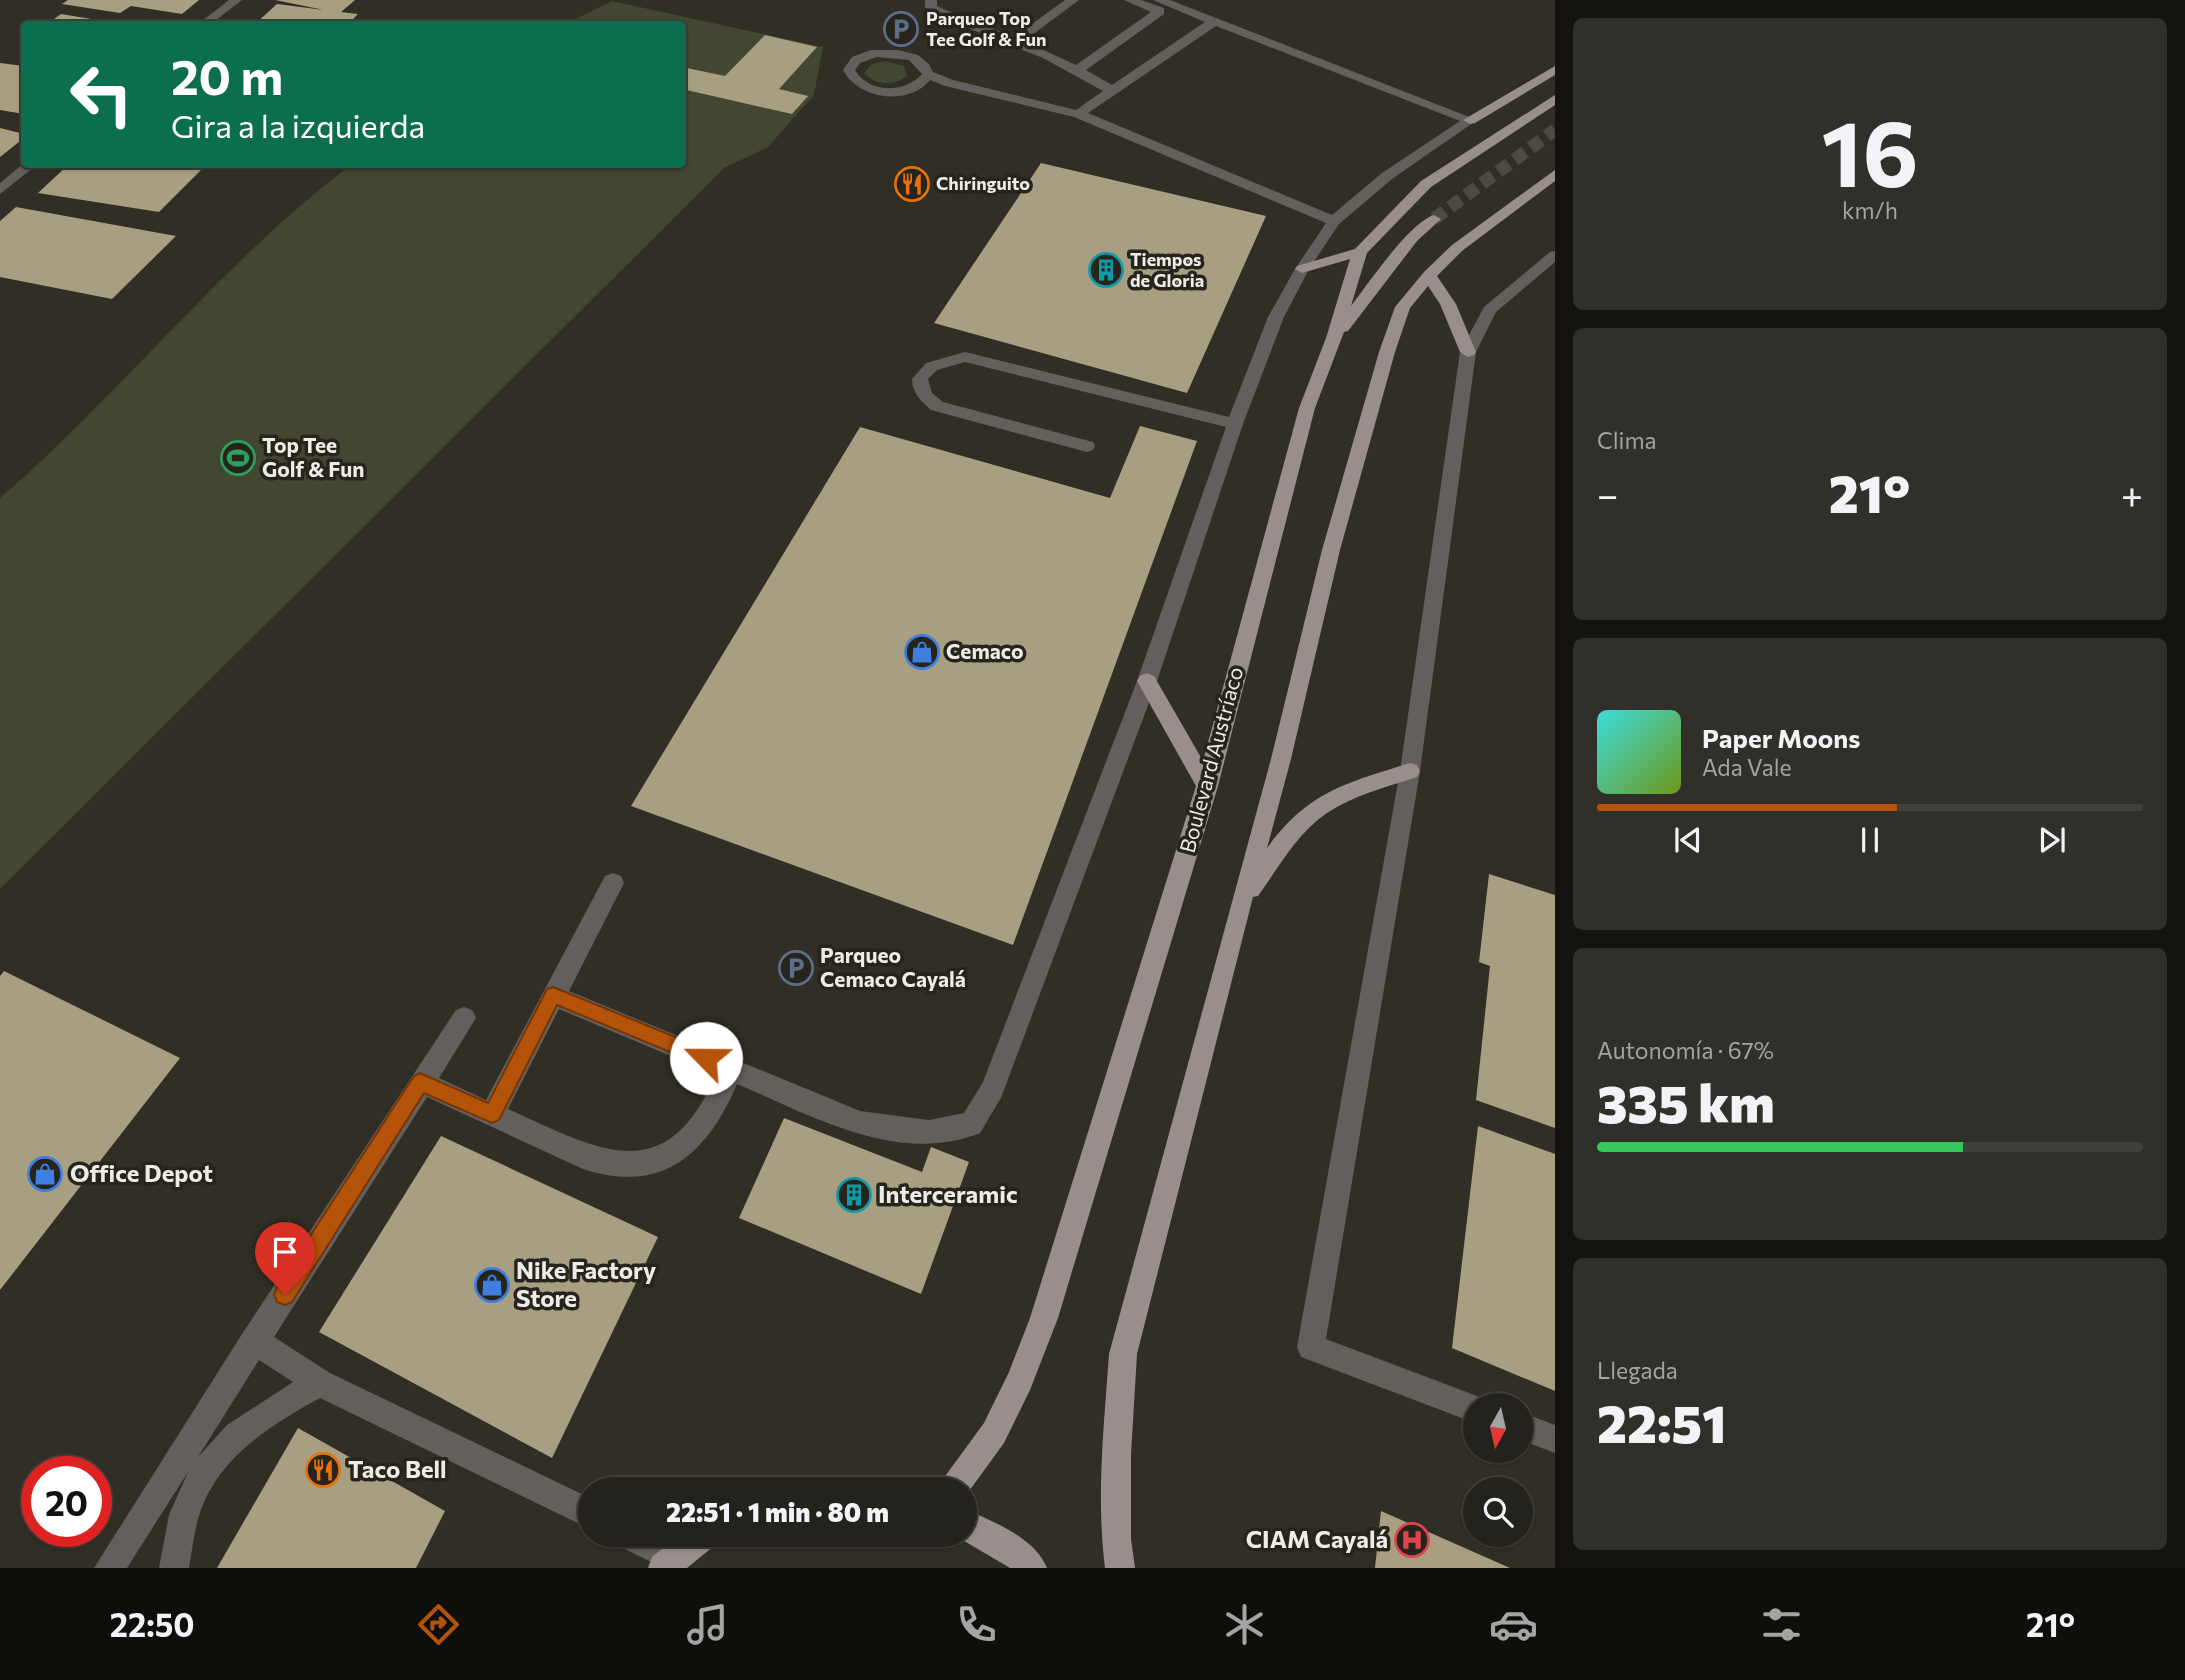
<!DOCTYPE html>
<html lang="es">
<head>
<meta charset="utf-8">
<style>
  body { margin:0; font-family:Commissioner,sans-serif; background:#302f29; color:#f1f3f6; height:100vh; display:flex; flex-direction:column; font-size:26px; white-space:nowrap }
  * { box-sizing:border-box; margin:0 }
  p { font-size:23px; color:#a3a4a3 }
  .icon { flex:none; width:38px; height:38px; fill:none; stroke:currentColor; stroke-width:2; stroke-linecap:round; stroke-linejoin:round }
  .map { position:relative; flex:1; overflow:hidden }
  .details { display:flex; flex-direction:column; gap:18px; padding:18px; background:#14130f; width:630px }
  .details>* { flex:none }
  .hud { position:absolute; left:21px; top:21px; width:665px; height:147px; border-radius:7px; box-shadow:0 2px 5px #0004,0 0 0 2px #413f3b; background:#0b6e4f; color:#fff; overflow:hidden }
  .needle { width:46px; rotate:188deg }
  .controls { position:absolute; left:1463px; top:1393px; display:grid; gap:14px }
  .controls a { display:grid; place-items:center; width:70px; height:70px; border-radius:50%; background:#24221c; box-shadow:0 2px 5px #0004,0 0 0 2px #413f3b; font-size:35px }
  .speed { position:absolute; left:21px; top:1456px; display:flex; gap:14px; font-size:35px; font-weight:700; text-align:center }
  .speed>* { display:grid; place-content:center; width:91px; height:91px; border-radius:50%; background:#24221c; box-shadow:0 2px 5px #0004,0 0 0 2px #413f3b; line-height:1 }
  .speed .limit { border:10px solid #d22; background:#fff; color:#111 }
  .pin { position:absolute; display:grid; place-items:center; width:60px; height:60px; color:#fff; margin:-72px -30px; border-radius:50% 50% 50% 0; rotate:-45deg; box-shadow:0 0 7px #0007 }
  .pin .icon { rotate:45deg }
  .me { position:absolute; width:77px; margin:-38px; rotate:293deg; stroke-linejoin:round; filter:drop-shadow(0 0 5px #0008) }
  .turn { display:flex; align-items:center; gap:24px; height:147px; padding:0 35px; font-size:32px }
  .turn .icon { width:91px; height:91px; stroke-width:2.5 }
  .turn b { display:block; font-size:49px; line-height:60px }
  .big { font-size:52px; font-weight:800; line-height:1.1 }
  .details .card { flex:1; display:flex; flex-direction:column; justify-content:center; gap:10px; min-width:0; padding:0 24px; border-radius:10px; background:#302f29 }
  .details .dial { align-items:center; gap:0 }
  .dial b { font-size:91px; line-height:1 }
  .song { display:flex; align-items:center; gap:21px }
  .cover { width:84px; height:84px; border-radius:10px; background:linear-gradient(135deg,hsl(180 70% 55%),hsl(80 70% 35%)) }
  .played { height:7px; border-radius:4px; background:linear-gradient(90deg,#b45309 55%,#413f3b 55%) }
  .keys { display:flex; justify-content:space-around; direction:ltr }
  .heat { display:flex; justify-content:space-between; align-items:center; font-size:38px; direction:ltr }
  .charge { height:10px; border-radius:5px; background:linear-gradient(90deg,#34c759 67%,#413f3b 0) }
  .trip { position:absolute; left:578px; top:1477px; width:399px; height:70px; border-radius:35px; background:#24221c; box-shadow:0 2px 5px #0004,0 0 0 2px #413f3b; font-weight:800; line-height:70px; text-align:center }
  .tabs { display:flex; height:112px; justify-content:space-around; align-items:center; background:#0e0e0b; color:#a3a4a3 }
  .tabs .icon { width:49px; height:49px }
  .tabs .on { color:#b45309 }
  .tabs b { font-size:32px; color:#f1f3f6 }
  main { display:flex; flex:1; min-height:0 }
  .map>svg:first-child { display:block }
</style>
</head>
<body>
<main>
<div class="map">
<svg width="1555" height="1568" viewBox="0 0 1555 1568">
  <rect width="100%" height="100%" fill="#302e25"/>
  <path fill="#414730" d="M612,1L823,47L814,95L768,147L724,168L0,889V498C122,393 222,262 351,165L682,164V24H566Z
    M885,61L904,66L907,76C894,86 875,86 864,73L872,64Z"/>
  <path fill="#a89e82" d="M68,0H199L182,14L131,6L120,13L62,4Z
    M275,0H355L341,12L358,14L348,24H255L277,4L324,10Z
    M61,14L116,23V24H47Z
    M765,35L817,47L779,89L808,96L792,114L682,89V67L725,76Z
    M0,63L24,66V114L0,110Z
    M0,128L24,134V138L0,157Z
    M1041,163L1266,216L1187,393L934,323Z
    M69,164H207L159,212L38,193Z
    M16,207L176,236L112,299L0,277V221Z
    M1140,426L1197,441L1013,945L631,806L860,427L1110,498Z
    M1489,874L1555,895V1128L1476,1100L1490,966L1479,962Z
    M4,971L180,1058L0,1290V976Z
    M784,1118L922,1172L931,1147L969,1162L921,1294L739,1218Z
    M1478,1126L1555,1154V1391L1452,1348Z
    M441,1136L658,1237L552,1458L319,1332Z
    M298,1428L445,1511L416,1568H217Z
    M1381,1511L1510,1568H1375Z"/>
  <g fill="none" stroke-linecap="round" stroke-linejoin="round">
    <path stroke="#4c4a42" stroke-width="13" stroke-dasharray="13 7" stroke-linecap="butt" d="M1434,219L1555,130"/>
    <path fill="#645f5d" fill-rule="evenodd" d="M229,0H242L211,24H198Z
      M925,0H937V6L941,8L1014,37L1065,0H1079L1024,41L1076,65L1151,12L1124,0H1141L1164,8V14L1086,70L1112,85L1205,22L1153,0H1170L1477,120L1392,179L1339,224L1309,269L1284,317L1243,424L1157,681L1001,1098L980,1133C898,1166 811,1115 737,1084C707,1154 663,1195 583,1169L427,1097L274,1337L330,1373L590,1498V1529L320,1398C276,1422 227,1452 205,1500C195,1521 193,1545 189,1568H159L169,1515L188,1472L127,1568H94L244,1331L456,1010L464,1007L472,1010L476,1018L439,1078L486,1100L605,876L613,873L621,876L624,883L569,991L860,1111L929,1120L964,1113L983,1082L1137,681L1226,427L965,362L937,370L928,379L932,393L943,402L1093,442L1095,446L1093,450L1087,452L931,410C921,401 912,393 912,379L926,363L965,352L1229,417L1268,317L1295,269L1326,223L1074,117L945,86L930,80C908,107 858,99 843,70L852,57L871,50H898L918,55L929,64L933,72L953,80L1076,110L1103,91L1043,58L933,14L925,7ZM1216,26L1460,121L1382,173L1332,215L1088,113ZM877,57L909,60L922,74C905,94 868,93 855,70L860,63ZM559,1009L716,1075C665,1192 597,1149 508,1109ZM259,1360L293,1382L227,1425L198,1457Z
      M24,163L38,164L0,194V183Z
      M1555,251V262L1496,312L1476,352L1420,771L1326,1339L1485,1399L1488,1405H1475V1423L1301,1357L1297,1347L1400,771L1460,352L1484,307L1550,252Z
      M1521,1412L1555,1425V1453L1521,1440Z
      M615,1535H661L684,1546L688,1557L684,1568H663L619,1546Z"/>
    <path fill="#988f8c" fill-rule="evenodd" d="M1555,66V75L1475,123L1470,124L1463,120Z
      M1555,95V105L1431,187L1367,253L1351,306C1368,284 1410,222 1434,215L1441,219L1417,241L1348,331L1344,332L1315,408L1218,786L1058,1318L1030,1390L1004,1443L964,1498V1489H938L943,1479L984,1423L1009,1372L1030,1318L1196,786L1137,681L1140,676L1147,673L1154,676L1203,761L1299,408L1326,338L1350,259L1302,273L1295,269L1297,266L1355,249L1421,181Z
      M1555,170V181L1462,251L1437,276L1456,304L1476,352L1474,355L1468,357L1460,352L1440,304L1428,286L1410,308L1395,352L1340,550L1291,759L1267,848C1309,791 1346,783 1410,763L1417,765L1420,771L1417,777C1387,787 1354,795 1327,813C1297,833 1279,867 1258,896L1253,897L1137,1354L1131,1454V1539L1135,1568H1105C1096,1498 1104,1425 1109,1354L1271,759L1322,550L1379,352L1395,307L1424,272L1452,245Z
      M964,1509C993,1521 1035,1538 1047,1568H1010L954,1535H964Z
      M680,1535H718L714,1546L687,1568H648L652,1557Z"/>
  </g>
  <path fill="#b45309" stroke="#753606" stroke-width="2" d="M553,987L712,1052L715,1058L712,1065L706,1067L557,1005L499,1120L492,1123L424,1093L292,1302L285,1305L277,1302L274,1294L277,1287L414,1076L420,1073L488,1103L547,989Z"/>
  <defs>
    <g id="parking-ring" transform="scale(1.75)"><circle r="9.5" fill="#26241c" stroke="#5c6f8a" stroke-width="1.5"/><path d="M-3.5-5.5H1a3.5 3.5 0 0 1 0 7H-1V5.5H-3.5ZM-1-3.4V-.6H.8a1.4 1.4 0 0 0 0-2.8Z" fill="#5c6f8a"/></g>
    <g id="restaurant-ring" transform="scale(1.75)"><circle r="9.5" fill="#26241c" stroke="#e8710a" stroke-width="1.5"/><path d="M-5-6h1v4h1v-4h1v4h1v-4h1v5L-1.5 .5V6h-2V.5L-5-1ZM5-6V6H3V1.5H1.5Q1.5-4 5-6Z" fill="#e8710a"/></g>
    <g id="building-ring" transform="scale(1.75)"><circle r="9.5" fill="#26241c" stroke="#0f9aa8" stroke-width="1.5"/><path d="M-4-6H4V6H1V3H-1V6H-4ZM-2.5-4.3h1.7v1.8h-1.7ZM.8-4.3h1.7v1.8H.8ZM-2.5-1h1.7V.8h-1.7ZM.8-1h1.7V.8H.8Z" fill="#0f9aa8"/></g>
    <g id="stadium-ring" transform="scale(1.75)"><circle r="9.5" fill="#26241c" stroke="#2e9e5b" stroke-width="1.5"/><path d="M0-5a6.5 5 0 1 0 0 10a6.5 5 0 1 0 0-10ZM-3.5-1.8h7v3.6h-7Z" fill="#2e9e5b"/></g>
    <g id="shop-ring" transform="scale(1.75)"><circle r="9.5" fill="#26241c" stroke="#3f7fe0" stroke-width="1.5"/><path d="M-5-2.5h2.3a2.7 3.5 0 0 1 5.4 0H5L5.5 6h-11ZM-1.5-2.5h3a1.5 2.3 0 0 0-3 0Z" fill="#3f7fe0"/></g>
    <g id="hospital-ring" transform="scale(1.75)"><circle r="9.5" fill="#26241c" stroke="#e0444e" stroke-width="1.5"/><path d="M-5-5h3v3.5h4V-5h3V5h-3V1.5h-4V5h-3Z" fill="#e0444e"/></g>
  </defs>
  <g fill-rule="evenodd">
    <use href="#parking-ring" x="901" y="29"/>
    <use href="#restaurant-ring" x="912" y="184"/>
    <use href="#building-ring" x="1106" y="270"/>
    <use href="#stadium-ring" x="238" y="458"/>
    <use href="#shop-ring" x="922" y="652"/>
    <use href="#parking-ring" x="796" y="968"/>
    <use href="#shop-ring" x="45" y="1174"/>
    <use href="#building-ring" x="854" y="1195"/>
    <use href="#shop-ring" x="492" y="1285"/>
    <use href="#restaurant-ring" x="323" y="1470"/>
    <use href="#hospital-ring" x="1412" y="1540"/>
  </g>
  <g text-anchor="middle" stroke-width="7" stroke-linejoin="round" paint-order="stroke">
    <g font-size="18" font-weight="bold" fill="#eeece7" stroke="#26241c" text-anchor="start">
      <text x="926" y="25">Parqueo Top<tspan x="926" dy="21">Tee Golf &amp; Fun</tspan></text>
      <text x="936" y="190">Chiringuito</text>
      <text x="1130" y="266">Tiempos<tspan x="1130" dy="21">de Gloria</tspan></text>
    </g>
    <g font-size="21" font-weight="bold" fill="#eeece7" stroke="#26241c" text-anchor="start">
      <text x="262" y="453">Top Tee<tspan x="262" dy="24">Golf &amp; Fun</tspan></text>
      <text x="946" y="659">Cemaco</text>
      <text x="820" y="963">Parqueo<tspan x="820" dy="24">Cemaco Cayalá</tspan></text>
    </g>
    <g font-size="21" fill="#eeece7" stroke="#26241c">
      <text transform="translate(1212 760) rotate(-75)" y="7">Boulevard Austríaco</text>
    </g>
    <g font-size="24" font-weight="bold" fill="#eeece7" stroke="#26241c" text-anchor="start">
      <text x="70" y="1182">Office Depot</text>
      <text x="878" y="1203">Interceramic</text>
      <text x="516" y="1279">Nike Factory<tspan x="516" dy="28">Store</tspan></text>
      <text x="348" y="1478">Taco Bell</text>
      <text x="1388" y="1548" text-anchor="end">CIAM Cayalá</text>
    </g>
  </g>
</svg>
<div class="controls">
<a><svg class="needle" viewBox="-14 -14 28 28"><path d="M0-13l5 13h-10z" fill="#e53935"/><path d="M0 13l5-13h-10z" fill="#a3a4a3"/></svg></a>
<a><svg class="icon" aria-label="search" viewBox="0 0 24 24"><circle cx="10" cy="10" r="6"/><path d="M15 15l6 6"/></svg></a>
</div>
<div class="speed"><div class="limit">20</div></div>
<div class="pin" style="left:285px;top:1294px;background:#d93025"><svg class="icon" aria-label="arrive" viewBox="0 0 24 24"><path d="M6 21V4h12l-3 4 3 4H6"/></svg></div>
<svg class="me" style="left:706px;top:1058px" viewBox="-20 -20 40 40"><circle r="19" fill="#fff"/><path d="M0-13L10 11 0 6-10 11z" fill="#b45309"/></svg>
<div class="trip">22:51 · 1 min · 80 m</div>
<div class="hud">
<div class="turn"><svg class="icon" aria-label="left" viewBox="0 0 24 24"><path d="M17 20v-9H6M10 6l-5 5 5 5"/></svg><div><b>20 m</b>Gira a la izquierda</div></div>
</div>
</div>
<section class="details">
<div class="card dial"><b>16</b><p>km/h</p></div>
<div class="card"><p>Clima</p>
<div class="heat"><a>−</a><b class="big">21°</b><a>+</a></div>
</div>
<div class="card">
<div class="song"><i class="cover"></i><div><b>Paper Moons</b><p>Ada Vale</p></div></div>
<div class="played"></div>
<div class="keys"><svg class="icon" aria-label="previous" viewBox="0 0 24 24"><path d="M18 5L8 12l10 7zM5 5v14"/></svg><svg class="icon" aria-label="pause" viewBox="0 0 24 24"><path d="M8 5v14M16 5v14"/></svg><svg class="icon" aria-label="next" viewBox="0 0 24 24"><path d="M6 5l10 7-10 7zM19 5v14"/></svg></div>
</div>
<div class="card"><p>Autonomía · 67%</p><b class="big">335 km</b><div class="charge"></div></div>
<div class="card"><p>Llegada</p><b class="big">22:51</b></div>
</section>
</main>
<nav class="tabs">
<b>22:50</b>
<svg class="icon on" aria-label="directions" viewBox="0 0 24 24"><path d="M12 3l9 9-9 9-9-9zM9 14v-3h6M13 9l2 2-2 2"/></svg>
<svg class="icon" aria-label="music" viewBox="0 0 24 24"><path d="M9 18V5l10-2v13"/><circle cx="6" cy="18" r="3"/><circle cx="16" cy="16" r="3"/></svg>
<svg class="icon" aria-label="phone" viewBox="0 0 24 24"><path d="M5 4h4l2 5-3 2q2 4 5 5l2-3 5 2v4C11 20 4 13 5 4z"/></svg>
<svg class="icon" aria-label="climate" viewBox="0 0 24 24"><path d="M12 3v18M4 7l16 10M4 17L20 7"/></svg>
<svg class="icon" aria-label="car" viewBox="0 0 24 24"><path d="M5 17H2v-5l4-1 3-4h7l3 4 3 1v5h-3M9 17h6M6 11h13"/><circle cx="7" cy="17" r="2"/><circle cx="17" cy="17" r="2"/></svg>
<svg class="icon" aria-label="filters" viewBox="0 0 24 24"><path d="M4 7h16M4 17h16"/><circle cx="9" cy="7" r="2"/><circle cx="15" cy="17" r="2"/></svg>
<b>21°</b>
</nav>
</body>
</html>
